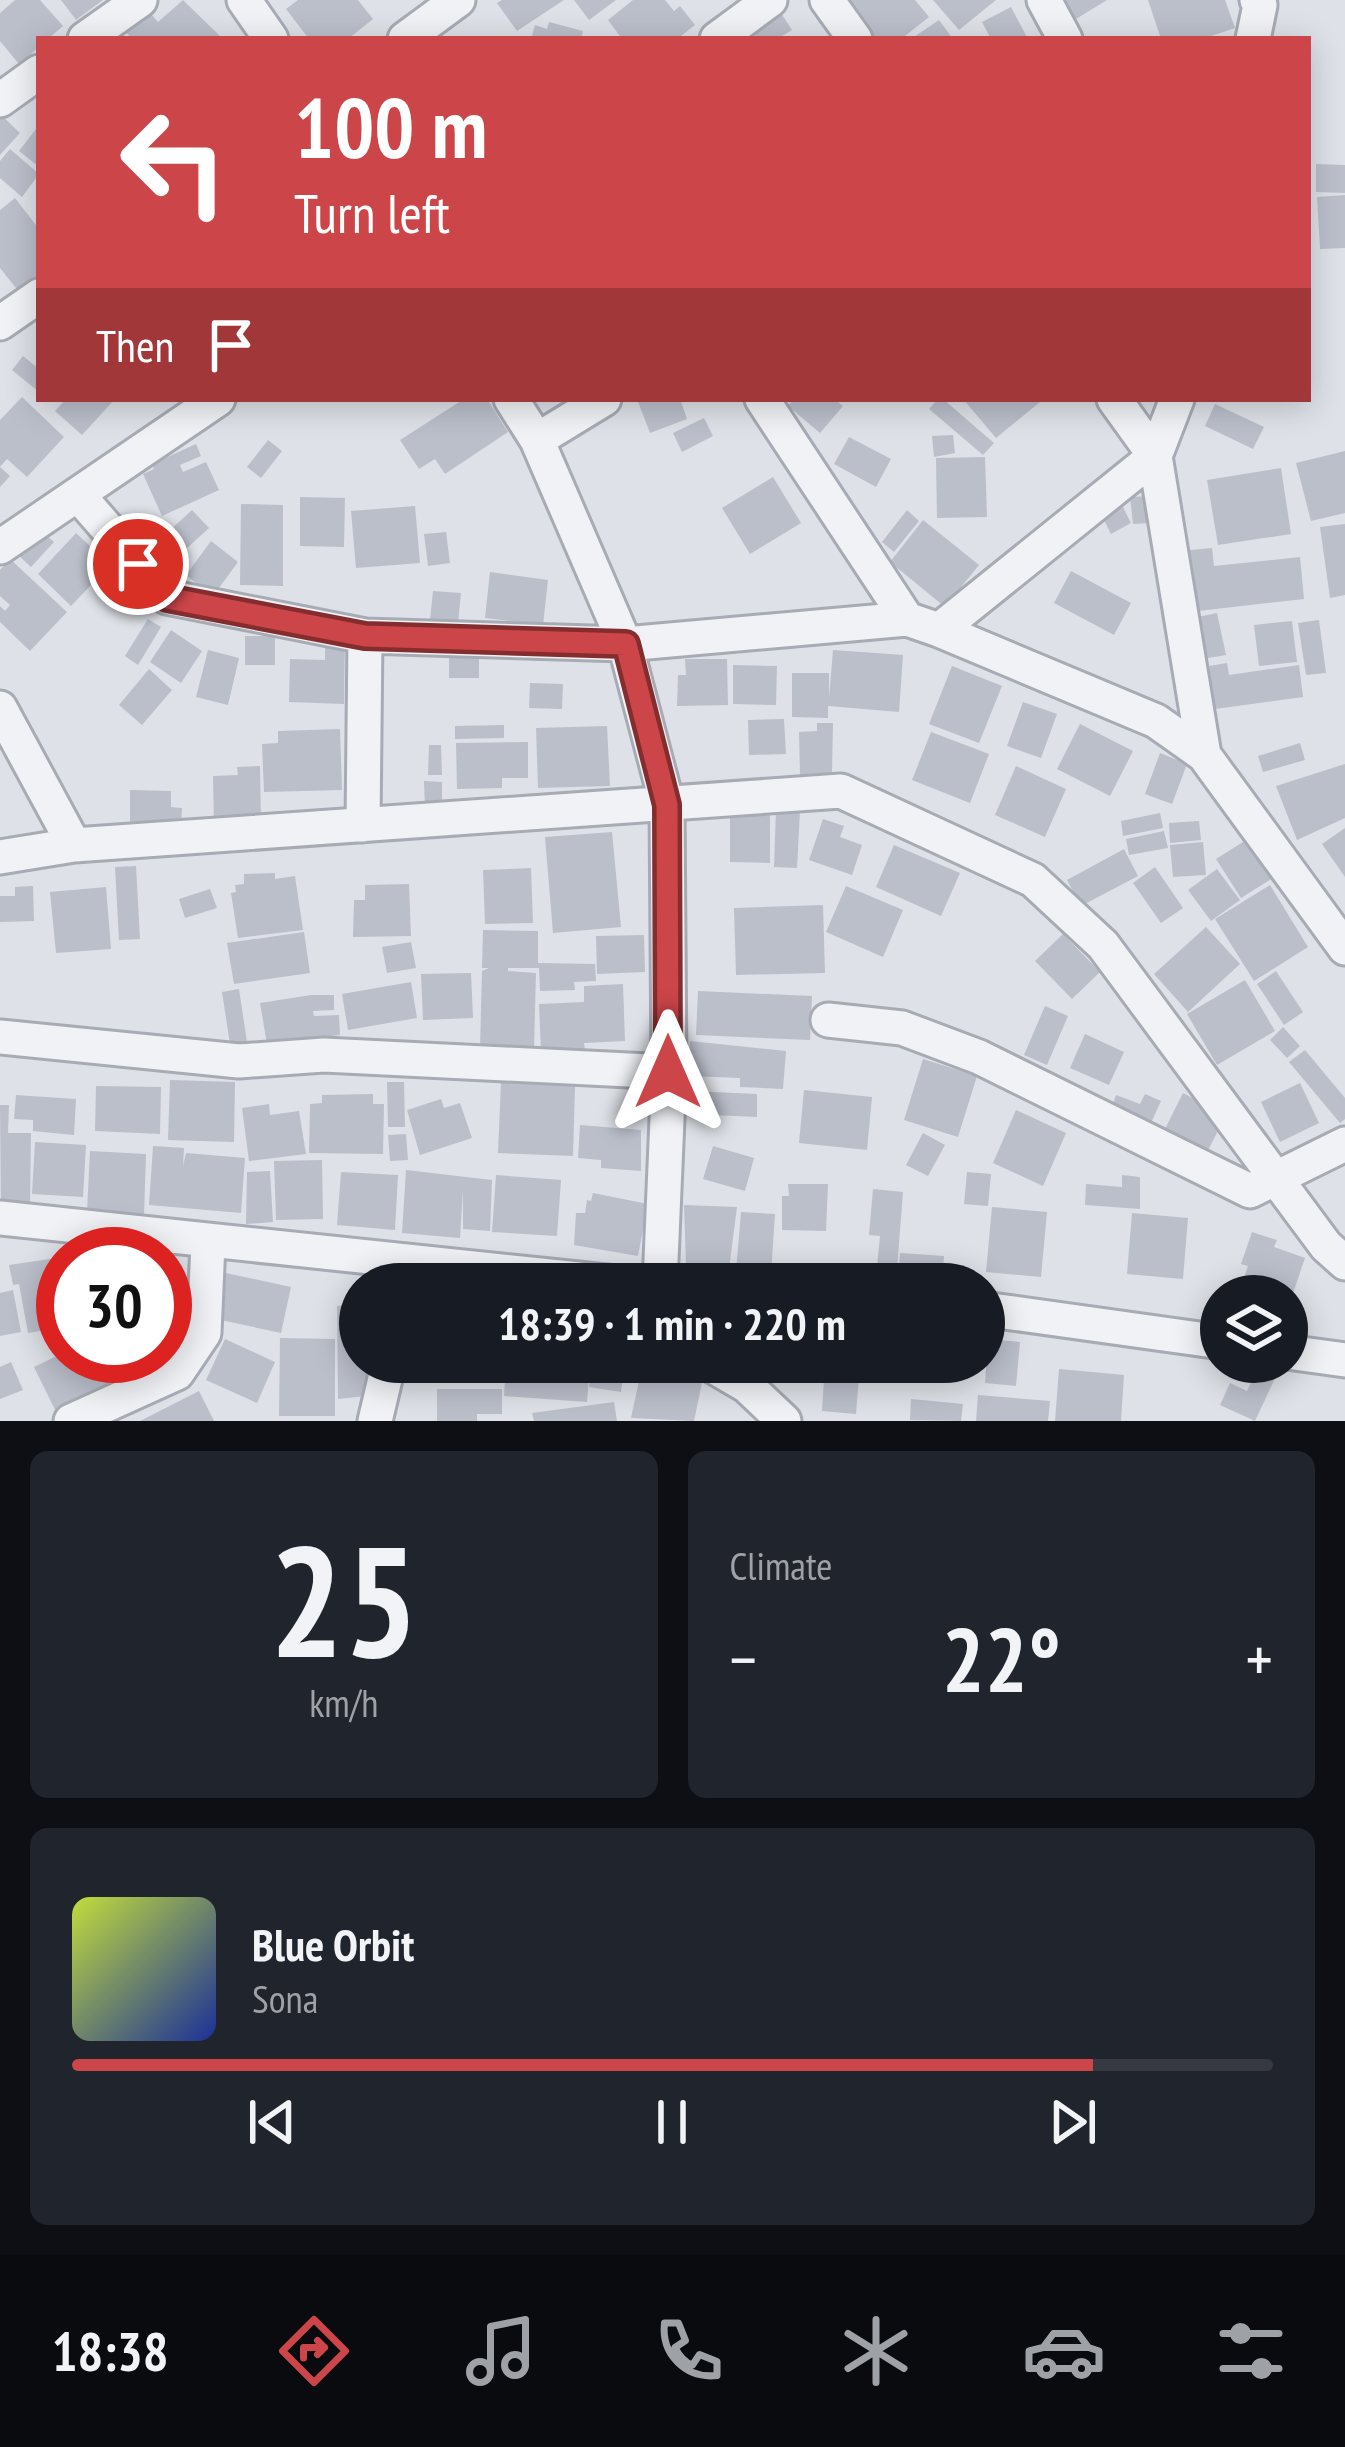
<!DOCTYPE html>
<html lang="en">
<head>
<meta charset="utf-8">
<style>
  body { margin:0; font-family:"PT Sans Narrow",sans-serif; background:#20242c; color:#f1f3f6; height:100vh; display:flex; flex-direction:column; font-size:45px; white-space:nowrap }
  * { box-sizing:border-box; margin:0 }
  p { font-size:39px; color:#9ea1a6 }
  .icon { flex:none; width:66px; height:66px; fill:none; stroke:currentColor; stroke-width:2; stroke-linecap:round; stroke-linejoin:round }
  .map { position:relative; height:1421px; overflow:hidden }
  .side { display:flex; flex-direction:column; gap:30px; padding:30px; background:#0d0f14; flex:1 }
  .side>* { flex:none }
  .hud { position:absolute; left:36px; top:36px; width:1275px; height:366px; border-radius:0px; box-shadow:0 6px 30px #0003; background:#cb4549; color:#fff; overflow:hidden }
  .controls { position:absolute; left:1200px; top:1275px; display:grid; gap:24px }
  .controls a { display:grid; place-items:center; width:108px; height:108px; border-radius:50%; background:#171b24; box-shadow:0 6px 30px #0003; font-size:60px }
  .speed { position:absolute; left:36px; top:1227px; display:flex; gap:24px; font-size:60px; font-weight:700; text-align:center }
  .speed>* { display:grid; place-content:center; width:156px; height:156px; border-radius:50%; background:#171b24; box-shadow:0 6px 30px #0003; line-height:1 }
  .speed .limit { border:18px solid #d22; background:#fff; color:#111 }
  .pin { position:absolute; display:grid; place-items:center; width:102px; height:102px; color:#fff; margin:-51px; border:6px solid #fff; border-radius:50%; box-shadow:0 3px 12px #0007 }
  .me { position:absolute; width:132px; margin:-66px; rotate:0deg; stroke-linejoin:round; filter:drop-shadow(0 0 9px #0008) }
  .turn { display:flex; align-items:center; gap:42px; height:252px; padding:0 60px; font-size:54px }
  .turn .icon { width:156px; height:156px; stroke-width:2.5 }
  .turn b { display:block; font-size:84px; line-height:102px }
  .then { display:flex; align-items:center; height:114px; padding:0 60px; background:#0003; gap:24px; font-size:45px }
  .big { font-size:90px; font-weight:700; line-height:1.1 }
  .side .tile { flex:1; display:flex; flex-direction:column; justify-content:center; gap:18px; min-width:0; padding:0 42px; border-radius:18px; background:#20242c }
  .side .dial { align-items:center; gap:0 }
  .dial b { font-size:156px; line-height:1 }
  .song { display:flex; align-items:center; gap:36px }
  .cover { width:144px; height:144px; border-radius:18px; background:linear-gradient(135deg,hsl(70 70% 55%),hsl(230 70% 35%)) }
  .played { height:12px; border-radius:6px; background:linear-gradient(90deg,#cb4549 85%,#363941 85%) }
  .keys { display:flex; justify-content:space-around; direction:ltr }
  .heat { display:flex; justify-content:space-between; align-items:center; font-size:66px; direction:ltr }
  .side .tiles { flex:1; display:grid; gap:30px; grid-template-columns:1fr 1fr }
  .tile:last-child { grid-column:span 2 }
  .trip { position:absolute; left:339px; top:1263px; width:666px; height:120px; border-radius:60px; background:#171b24; box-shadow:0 6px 30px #0003; font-weight:700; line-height:120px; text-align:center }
  .menu { display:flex; height:192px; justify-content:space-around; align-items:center; background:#090b0e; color:#9ea1a6 }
  .menu .icon { width:84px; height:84px }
  .menu .current { color:#cb4549 }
  .menu b { font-size:54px; color:#f1f3f6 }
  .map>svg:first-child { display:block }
</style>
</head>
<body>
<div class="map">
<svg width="1345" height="1421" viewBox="0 0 1345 1421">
  <rect width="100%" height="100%" fill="#dee1e7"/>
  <path fill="#bbbfca" d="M15,0H40L63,26L48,39H39V47L19,64L0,41V13Z
    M61,0H103L76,20Z
    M183,0L223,39H132L126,32L149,12L158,22Z
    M298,0H358L373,19L348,39H309L286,9Z
    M502,0H564L517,31L497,3Z
    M574,0H616L589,20Z
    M633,0H665L674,11L680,6L695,25L677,39H622L608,20Z
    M843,0H915L929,17L901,39H873Z
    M933,0H996L959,30Z
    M1057,0H1107L1071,22Z
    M1148,0H1225L1235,28L1202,39H1161Z
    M1011,7L1027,37L991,39L982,22Z
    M781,13L792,30L777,39H758L753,32Z
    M939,20L953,39H911Z
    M549,22L583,31L581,39H531L535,25L547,29Z
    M0,114L20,133L0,155Z
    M39,125V167L19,151Z
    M10,149L39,174L22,197L0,178V161Z
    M1316,164L1345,165V193L1316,192Z
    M1345,195V248L1320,249L1317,197Z
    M15,198L39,229V278L20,293L0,268V210Z
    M23,356L39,369V392L12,370Z
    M22,397L64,437L27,477L7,459L0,467L10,476L0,487V420Z
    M66,399H115L82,435L55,411Z
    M464,399H487L508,432L445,474L435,459L419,469L400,440Z
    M637,399H680L687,419L650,433Z
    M794,399H834L843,406L820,433L788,406Z
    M938,399H943L994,443L983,455L929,409Z
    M963,399H1037L1040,402L996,438Z
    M1215,404L1264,427L1253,449L1205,426Z
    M704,418L713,436L682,452L673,433Z
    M953,435L955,453L934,457L932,436Z
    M849,437L891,459L876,487L834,464Z
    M268,440L282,451L261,478L247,467Z
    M196,444L201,456L180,465L183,472L206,462L219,490L162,516L143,474L154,469L152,464Z
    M1345,451V513L1311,521L1296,463Z
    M985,457L987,517L937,518L936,458Z
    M1281,468L1291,534L1218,545L1207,480Z
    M773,477L801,523L750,554L722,508Z
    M1150,496L1152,523L1133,524L1130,497Z
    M300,497L345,498L344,547L300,546Z
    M1120,501L1131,523L1111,534L1100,512Z
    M241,504L283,505V586L240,585Z
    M415,506L420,563L356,568L351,511Z
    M192,510L209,528L186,549L169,531Z
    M907,510L919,521L894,552L882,542Z
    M923,520L979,565L945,607L890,562Z
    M1345,524V595L1330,598L1320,527Z
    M39,529L54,542L31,567L16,553Z
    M446,532L450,563L428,566L424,534Z
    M76,533L110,565L71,606L38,574Z
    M211,541L238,562L213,596L186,575Z
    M1212,548L1214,566L1300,557L1304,599L1198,611L1190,550Z
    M10,559L67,612L30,651L0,622V606L5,611L10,605L0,596V570Z
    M1071,571L1131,603L1114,635L1054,603Z
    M490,572L548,580L543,625L485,618Z
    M433,591L461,593L458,623L430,620Z
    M1217,613L1226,655L1202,659L1193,618Z
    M148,619L161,627L138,665L125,656Z
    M1319,620L1326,673L1306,675L1298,623Z
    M1292,621L1297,662L1259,666L1254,625Z
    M171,630L202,651L181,683L150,662Z
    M245,636H275V665H245Z
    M325,641L345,642L344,704L289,702L290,659L325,660Z
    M208,650L239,658L228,705L196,697Z
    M833,650L903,655L899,712L828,706V718L792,717V673H829V698Z
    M449,652L479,653V678H449Z
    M685,659H727L728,705L677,706L678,675H686Z
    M1227,663L1229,675L1299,665L1303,697L1215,709L1209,666Z
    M733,665L777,666L776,705L733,704Z
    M952,666L1002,686L979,743L929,724Z
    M149,669L172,690L142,725L119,705Z
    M530,683L563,684L562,709L529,708Z
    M1023,702L1057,714L1041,758L1007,746Z
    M784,719L786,754L749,755L748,720Z
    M817,723H833L832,773L800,775L799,732L817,731Z
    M1080,724L1133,751L1110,796L1057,769Z
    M504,725V738L455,739V726Z
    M607,726L610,786L538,788L536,728Z
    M340,729L342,790L264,792L262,744L278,743V731Z
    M931,732L989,754L970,803L912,780Z
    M528,742V778H502V788L457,789L456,743Z
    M1300,743L1305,760L1263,772L1258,756Z
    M429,745H441L442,775H428Z
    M1160,753L1187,764L1172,804L1145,794Z
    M1345,764V818L1297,840L1276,786Z
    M260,766L261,824L214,825L213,776L238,775L237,767Z
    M1016,766L1066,789L1045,837L995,815Z
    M424,781L442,782V808H425Z
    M130,790L171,791V807L182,808L181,829L130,828Z
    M730,810L770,811V863L730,862Z
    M776,810L800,811L797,868L774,867Z
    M1160,813L1163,828L1123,836L1121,821Z
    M823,819L844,826L840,837L862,845L852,875L809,860Z
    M1199,821L1201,840L1170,843L1169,823Z
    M1345,828V877L1322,844Z
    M1164,831L1168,848L1129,855L1126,839Z
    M612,832L621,927L553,933L545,837Z
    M1254,835L1279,874L1241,898L1216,859Z
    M1203,842L1206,875L1173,877L1170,845Z
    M894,845L960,873L941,916L876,887Z
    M1124,849L1138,876L1081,906L1067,880Z
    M136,866L140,939L119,940L115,867Z
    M1155,867L1183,908L1161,923L1133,883Z
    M531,868L533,923L485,924L483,870Z
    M1217,869L1240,900L1211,921L1188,890Z
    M275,873V879L295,876L303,930L238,938L231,893L236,892L235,885L244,884V874Z
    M409,884L411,936L353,937L354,900H365V885Z
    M1270,885L1308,947L1254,981L1215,919Z
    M33,886L34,921L0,922V896H15V887Z
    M846,886L903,910L883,957L826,932Z
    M106,887L111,949L56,953L50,892Z
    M210,889L217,908L185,918L179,899Z
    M823,905L825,973L736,975L734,908Z
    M1206,927L1240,964L1188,1012L1154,974Z
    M483,930L538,931V963L595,964L596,981L574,982L575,990L540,991L539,968H508V971L536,973L534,1049L480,1048L482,971L489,968H482Z
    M304,932L310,973L234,984L227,943Z
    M1063,934L1100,972L1072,999L1035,961Z
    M644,935L645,972L597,974L596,936Z
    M411,942L416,968L387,973L382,947Z
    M1276,971L1303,1012L1284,1025L1257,984Z
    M471,973L473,1018L423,1020L421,974Z
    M1245,980L1275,1031L1217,1065L1187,1014Z
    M411,982L417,1018L348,1030L342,994Z
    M623,984L625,1041L584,1043L585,1049L541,1051L539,1004L584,1002V986Z
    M239,989L247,1042L230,1044L222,992Z
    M698,991L812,996L810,1040L696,1035Z
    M311,995H334V1010L313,1011L314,1016L339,1015L340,1035L267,1044L260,1003Z
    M1045,1006L1068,1016L1047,1065L1024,1055Z
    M1283,1027L1300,1046L1287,1058L1270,1040Z
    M1085,1034L1124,1052L1109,1085L1070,1068Z
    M690,1041L786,1051L783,1089L740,1087V1078L688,1076Z
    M1305,1050L1345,1098V1119L1340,1123L1289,1062Z
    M923,1059L977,1076L958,1137L904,1120Z
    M170,1080L235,1082L234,1142L168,1140Z
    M387,1082H404L405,1127H388Z
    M501,1082L575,1086L573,1156L498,1153Z
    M1300,1083L1319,1123L1280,1142L1261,1102Z
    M96,1086L161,1087L160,1134L95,1131Z
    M804,1090L872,1097L867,1150L799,1143Z
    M692,1091L757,1094V1117L691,1114Z
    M1183,1093L1226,1115L1204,1158L1161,1137Z
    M373,1094V1104H384L383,1154L309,1153L310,1104L322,1103V1095Z
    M1145,1094L1161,1101L1150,1125L1111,1109L1116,1095L1140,1104Z
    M16,1095L76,1099L74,1135L33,1131V1120L14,1119Z
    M441,1099L444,1108L460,1103L472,1138L420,1155L407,1110Z
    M269,1104L270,1115L299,1111L306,1154L249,1161L242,1108Z
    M0,1105H9L8,1133H31L30,1209H1Z
    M1016,1110L1066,1133L1043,1186L993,1163Z
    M580,1125L641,1130V1171L601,1168V1160L578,1158Z
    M923,1133L945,1145L928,1176L906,1165Z
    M406,1134L408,1160L390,1161L388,1135Z
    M35,1142L86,1145L83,1197L32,1194Z
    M153,1146L184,1148L183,1166L186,1153L245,1158L241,1213L149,1205Z
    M713,1146L754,1158L745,1191L703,1179Z
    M90,1151L146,1154L144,1215L87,1212Z
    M322,1160L323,1219L276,1220L274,1161Z
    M406,1170L492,1180L490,1231L463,1229V1189L460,1238L402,1233Z
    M270,1171L273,1222L246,1224L247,1172Z
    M341,1172L398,1175L395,1230L337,1225Z
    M967,1172L991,1174L988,1206L964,1204Z
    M496,1175L561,1180L557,1236L492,1232Z
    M1122,1175L1140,1177V1209L1085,1205L1086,1184L1122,1187Z
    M788,1184H828L826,1231L782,1230V1196H789Z
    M873,1189L903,1192L897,1269L877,1267L880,1236L869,1235Z
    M593,1193L648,1204L638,1256L574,1245L576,1213H585L587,1200L591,1201Z
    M684,1205L737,1207L729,1269L686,1265Z
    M992,1207L1047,1212L1041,1277L986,1272Z
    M741,1212L775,1214L771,1274L736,1271Z
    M1132,1213L1188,1218L1183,1279L1127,1274Z
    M1252,1232L1277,1240L1274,1247L1305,1258L1288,1308L1287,1296H1238L1248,1266L1241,1264Z
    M900,1253L944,1256L942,1283L898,1279Z
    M63,1257V1327L28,1333L19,1284L13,1285L9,1265Z
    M226,1273L291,1287L281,1333L216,1319Z
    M13,1290L21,1332L0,1336V1293Z
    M360,1304V1362H373L366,1396L338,1399L337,1306Z
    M280,1338L335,1339V1416H279Z
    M225,1339L275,1362L257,1403L206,1380Z
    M988,1339L1020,1342L1016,1386L985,1383Z
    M63,1353V1356H94L113,1395L60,1420L34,1367Z
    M11,1362L23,1390L0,1399V1367Z
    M418,1362H489L488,1379L417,1372Z
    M506,1362H590L587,1402L504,1396Z
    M592,1362H625L621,1392L589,1387Z
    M643,1362H674L705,1368L694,1421L631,1418Z
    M765,1362H822V1377L765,1376Z
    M825,1362L860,1364L856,1414L822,1411Z
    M916,1362H972L970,1378L916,1373Z
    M1259,1366L1277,1374L1255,1421L1220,1405L1230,1383L1247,1391Z
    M1059,1369L1124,1375L1121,1421H1055Z
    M437,1389H502V1414H477V1421H437Z
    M199,1391L214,1421H140Z
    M978,1395L1050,1401L1048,1421H976Z
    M911,1399L963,1404L961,1421L910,1420Z
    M614,1402L617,1421H534L532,1413Z"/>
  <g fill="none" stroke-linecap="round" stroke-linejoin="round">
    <g stroke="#a7abb4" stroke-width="39">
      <path id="street" d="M244,0L271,39
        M827,0L855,39
        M1044,0L1065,39
        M85,39L140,0
        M405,39L458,0
        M717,39L770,0
        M1253,39L1260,5L1257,0
        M0,100L39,72
        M0,323L39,296
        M511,399L537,440L625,644L667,804L669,1072L660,1284
        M762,399L907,619
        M1114,399L1155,456L1204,755
        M537,440L604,399
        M79,496L167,597L365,636L625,644L907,619L939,630L1156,721L1204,755L1345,948
        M0,547L218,399
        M939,630L1155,456L1177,399
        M0,708L74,845
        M363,825L365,636
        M0,857L74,845L841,791L1033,880L1103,945L1326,1246L1345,1263
        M828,1020L902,1028L979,1057L1250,1191L1345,1144
        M0,1037L239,1061L324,1055L669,1072
        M0,1218L626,1284
        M984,1309L1221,1342
        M1287,1352L1345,1360
        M706,1362L747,1386L784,1421
        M71,1421L177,1373L204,1333L208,1243
        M375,1421L389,1362"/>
    </g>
    <use href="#street" stroke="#f1f2f6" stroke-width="33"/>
  </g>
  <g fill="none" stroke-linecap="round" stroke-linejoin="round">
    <g stroke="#842d2f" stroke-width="30">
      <path id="route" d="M138,564L167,598L365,636L626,644L667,805L668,1072"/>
    </g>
    <use href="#route" stroke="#cb4549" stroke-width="21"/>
  </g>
</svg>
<div class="controls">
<a><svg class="icon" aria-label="layers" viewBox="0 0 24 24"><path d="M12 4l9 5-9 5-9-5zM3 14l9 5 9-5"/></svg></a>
</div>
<div class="speed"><div class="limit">30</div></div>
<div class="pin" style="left:138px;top:564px;background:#d93025"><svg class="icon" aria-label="arrive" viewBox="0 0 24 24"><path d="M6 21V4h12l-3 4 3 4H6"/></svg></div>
<svg class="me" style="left:668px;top:1072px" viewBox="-20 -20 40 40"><path d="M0-17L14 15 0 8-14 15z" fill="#cb4549" stroke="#fff" stroke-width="4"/></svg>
<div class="trip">18:39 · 1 min · 220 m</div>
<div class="hud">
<div class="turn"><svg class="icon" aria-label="left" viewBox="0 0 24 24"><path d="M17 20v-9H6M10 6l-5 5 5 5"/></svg><div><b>100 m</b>Turn left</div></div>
<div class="then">Then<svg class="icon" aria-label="arrive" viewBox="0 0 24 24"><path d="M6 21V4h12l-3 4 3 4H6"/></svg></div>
</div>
</div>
<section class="side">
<div class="tiles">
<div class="tile dial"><b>25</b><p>km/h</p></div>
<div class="tile"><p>Climate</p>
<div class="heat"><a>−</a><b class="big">22°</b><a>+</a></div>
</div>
<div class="tile">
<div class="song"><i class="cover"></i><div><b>Blue Orbit</b><p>Sona</p></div></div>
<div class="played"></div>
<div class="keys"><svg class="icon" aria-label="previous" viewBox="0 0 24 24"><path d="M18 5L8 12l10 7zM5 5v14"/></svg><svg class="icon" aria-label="pause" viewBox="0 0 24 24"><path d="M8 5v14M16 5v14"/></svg><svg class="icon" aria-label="next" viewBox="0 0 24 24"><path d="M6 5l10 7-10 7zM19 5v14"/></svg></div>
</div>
</div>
</section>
<nav class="menu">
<b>18:38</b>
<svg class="icon current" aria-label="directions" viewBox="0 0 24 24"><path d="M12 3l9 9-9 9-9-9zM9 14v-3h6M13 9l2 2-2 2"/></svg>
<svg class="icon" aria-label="music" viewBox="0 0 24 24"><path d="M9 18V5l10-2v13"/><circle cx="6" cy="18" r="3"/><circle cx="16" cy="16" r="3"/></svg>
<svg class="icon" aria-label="phone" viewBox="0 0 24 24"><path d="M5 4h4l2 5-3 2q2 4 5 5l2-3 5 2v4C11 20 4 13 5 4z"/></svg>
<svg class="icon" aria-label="climate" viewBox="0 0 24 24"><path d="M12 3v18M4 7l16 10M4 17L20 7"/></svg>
<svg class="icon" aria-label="car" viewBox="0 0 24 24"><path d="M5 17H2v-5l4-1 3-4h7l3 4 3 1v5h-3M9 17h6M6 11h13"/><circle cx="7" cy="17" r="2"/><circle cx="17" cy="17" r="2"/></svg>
<svg class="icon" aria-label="filters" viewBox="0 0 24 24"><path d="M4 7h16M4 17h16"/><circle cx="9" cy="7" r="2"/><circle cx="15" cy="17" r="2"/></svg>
</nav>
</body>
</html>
